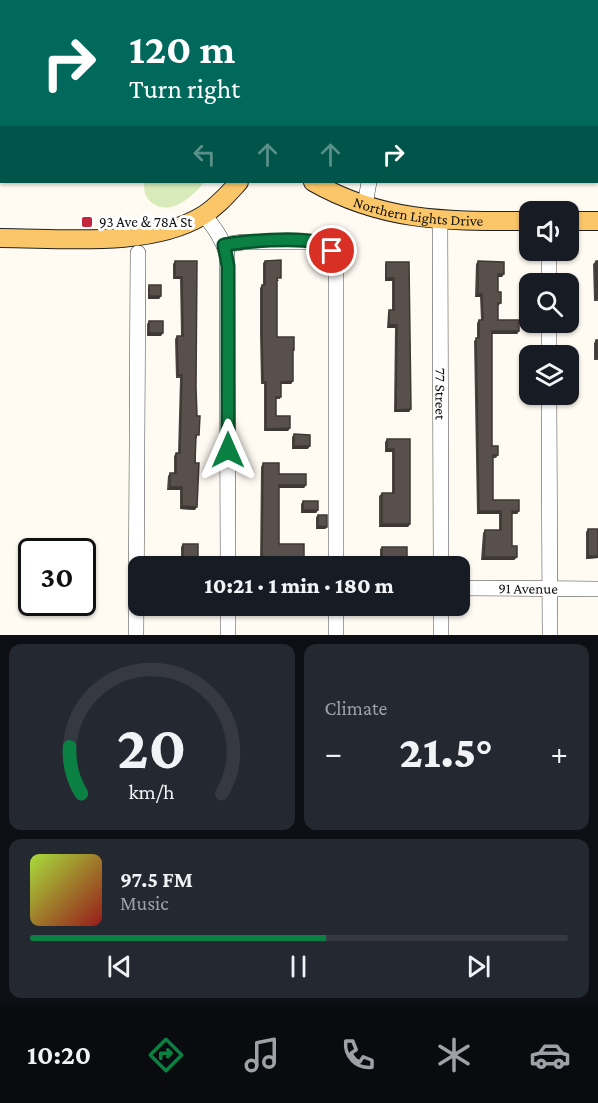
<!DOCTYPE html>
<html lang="en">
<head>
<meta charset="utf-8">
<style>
  body { margin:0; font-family:"Crimson Pro",serif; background:#242831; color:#f1f3f6; height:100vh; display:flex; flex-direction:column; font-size:22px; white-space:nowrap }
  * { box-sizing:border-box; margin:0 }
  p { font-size:20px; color:#9ea1a6 }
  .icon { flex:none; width:33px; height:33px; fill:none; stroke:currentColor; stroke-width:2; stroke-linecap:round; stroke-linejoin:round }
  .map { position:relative; height:635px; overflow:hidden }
  .side { display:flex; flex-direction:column; gap:9px; padding:9px; background:#0d0f14; flex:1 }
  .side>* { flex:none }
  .hud { position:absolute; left:0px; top:0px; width:598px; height:183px; box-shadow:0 2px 4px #0004; background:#00695c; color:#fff; overflow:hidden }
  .buttons { position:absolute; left:519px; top:201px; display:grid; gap:12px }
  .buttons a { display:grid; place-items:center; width:60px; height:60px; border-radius:12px; background:#171b24; box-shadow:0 2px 4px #0004; font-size:30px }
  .speed { position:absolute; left:18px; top:538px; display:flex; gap:12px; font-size:30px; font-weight:700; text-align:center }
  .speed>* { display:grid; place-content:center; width:78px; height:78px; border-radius:50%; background:#171b24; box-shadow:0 2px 4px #0004; line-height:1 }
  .speed .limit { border:3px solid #111; border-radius:9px; background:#fff; color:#111 }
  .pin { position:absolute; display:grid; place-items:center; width:51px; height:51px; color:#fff; margin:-26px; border:3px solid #fff; border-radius:50%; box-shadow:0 2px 6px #0007 }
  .me { position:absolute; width:66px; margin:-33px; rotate:0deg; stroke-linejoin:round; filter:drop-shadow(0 0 4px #0008) }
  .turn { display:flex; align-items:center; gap:21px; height:126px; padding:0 30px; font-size:27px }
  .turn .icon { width:78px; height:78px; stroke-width:2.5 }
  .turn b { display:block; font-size:42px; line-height:51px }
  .lanes { display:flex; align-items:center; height:57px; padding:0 30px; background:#0003; justify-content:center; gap:30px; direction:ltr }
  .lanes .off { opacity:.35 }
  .big { font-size:45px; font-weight:800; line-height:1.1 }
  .side .tile { flex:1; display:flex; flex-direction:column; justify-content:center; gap:9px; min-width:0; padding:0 21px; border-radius:12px; background:#242831 }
  .side .dial { align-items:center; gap:0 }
  .dial svg { height:156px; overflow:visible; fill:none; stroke:#363941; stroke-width:7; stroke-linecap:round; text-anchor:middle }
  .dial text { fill:#f1f3f6; stroke:none }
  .song { display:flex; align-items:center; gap:18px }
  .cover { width:72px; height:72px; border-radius:9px; background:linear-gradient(135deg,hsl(80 70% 55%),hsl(0 70% 35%)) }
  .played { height:6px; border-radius:3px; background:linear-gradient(90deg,#0b8043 55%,#363941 55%) }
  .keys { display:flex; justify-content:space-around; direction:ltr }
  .heat { display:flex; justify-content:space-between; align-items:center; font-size:33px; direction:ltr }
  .side .tiles { flex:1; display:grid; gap:9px; grid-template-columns:1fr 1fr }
  .tile:last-child { grid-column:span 2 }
  .trip { position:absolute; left:128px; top:556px; width:342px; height:60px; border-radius:12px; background:#171b24; box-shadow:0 2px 4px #0004; font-weight:800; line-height:60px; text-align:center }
  .menu { display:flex; height:96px; justify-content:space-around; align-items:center; background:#090b0e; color:#9ea1a6 }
  .menu .icon { width:42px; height:42px }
  .menu .on { color:#0b8043 }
  .menu b { font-size:27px; color:#f1f3f6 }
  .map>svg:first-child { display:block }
</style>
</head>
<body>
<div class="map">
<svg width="598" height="635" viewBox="0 0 598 635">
  <rect width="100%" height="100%" fill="#fffbf3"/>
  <path fill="#daebbb" d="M144,182H204C194,196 170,217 152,203C144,196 144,191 144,182Z"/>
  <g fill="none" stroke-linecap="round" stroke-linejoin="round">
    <g stroke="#434343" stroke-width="16">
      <g id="minor">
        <path d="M371,2V0"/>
        <path d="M0,102H2"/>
        <path d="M365,205L369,182"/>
        <path d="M204,215C214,227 223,239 227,255L228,567"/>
        <path id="s1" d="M440,220L441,567"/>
        <path d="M224,245L243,242H318L326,245L336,260V567"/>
        <path d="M549,257V284"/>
        <path d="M549,322V356"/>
        <path d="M549,394L550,635"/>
        <path id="s2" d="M459,588L598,589"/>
        <path d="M228,606V635"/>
        <path d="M336,606V635"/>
        <path d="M441,606V635"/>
        <path d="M136,635L138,253"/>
      </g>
    </g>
    <g stroke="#212121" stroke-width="20">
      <g id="major">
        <path d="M175,0L176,2"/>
        <path id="s3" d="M313,182C385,223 450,221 530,221"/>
        <path d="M568,221H598"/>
        <path d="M0,238C61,238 149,248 202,216C217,207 228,194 239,182"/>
      </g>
    </g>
    <use href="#minor" stroke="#fff" stroke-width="15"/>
    <use href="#major" stroke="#fac668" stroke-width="18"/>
  </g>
  <path fill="#4d4541" d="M175,261H197L196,387L197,438H196L195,510L180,509V490H167L168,476L170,473H174V456L176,453H178L180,378H176L175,339L177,336H181L180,279H173V264Z
    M265,261L279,281H277V337L293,353V381L291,384H281L280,399H276V416L290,428L288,431H264V384H261L260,335V288L262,285H263V263Z
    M478,261L502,277H498V292L501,303L498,306V320L519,331L517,334H492V446L498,455L496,458H493V500L519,511L517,514H512V546L517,557L514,560H481L483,533L485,530H499V514H477L474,341L477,338V323L479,320H481L480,297H475L476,264Z
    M596,261L598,301H594L593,264Z
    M386,262H409L411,409L409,412H394L395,328H387L388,313L389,310H392V281H385V265Z
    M149,285L161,296L159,299H148V287Z
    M149,321L161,336H147V324Z
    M596,340H598V360H594V343Z
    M294,434L308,449H292V437Z
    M387,439H410V524L408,527H379V496L382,493H392V452H385V442Z
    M263,463L279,474L306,485L304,488H279V544L304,561L301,564H260L261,467Z
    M303,501L318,510L316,513H301V504Z
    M318,515L327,527L325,529H316V517Z
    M588,529L598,558L586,559V532Z
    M183,544L196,565H181V547Z
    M382,547L405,561H380V549Z"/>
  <path fill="#3e3835" d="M498,274H504L502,277H496Z
    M175,277H182L180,279H173Z
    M386,278H394L392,281H385Z
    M478,294H482L480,297H475Z
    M149,296H161L159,299H148Z
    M389,325H397L395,328H387Z
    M492,331H519L517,334H490Z
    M149,333H163L161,336H147Z
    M293,381L291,384H280L281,382Z
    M411,409L409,412H394L396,410Z
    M290,428L288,431H264L266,429Z
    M294,446H310L308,449H292Z
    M387,449H394L392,452H385Z
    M279,485H306L304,488H277Z
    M170,487H182L180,490H167Z
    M182,506L197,507L195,510L180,509Z
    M303,510H318L316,513H301Z
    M479,511H501L499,514H477Z
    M512,511H519L517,514H510Z
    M382,524H410L408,527H379Z
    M318,526L327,527L325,529H316Z
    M588,556H598V558L586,559Z
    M484,557H517L514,560H481Z
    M382,558H407L405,561H380Z
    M262,561H304L301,564H260Z
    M183,562H198L196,565H181Z"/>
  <path fill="#59504c" stroke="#3e3835" stroke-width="1.5" d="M597,22H598V35H597Z
    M0,135H2V149H0Z
    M281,260V278H277V337H294V350H293V381L281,382V397H276V416H290V428L266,429V382H263L262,332V285H265V261Z
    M175,261H197L196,387L197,416H200L199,435H196L195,463H199L197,507L182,506V487H170V473H176V453H180L182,375H178L177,336H183L182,277H175Z
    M478,261L504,262V274H498V292H501V303H498V320H519V331H492V446H498V455H493V500H519V511H512V546H517V557H484L485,530H501V511H479L476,338H479V320H483L482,294H478Z
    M596,261H598V298H596Z
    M386,262H409L411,409L396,410L397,325H389V310H394V278H386Z
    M149,285H161V296H149Z
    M149,321H163V333H149Z
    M596,340H598V357H596Z
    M294,434L310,435V446H294Z
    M387,439H410V524H382V493H394V449H387Z
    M263,463H279V474H306V485H279V544H304V561H262Z
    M303,501H318V510H303Z
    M318,515H327V527L318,526Z
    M588,529H598V556H588Z
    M183,544H198V562H183Z
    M382,547H407V558H382Z"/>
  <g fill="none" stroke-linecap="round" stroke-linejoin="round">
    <g stroke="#07532c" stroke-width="15">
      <path id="route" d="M228,450V266L224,245C246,241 294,237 316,242C323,243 327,246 332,251"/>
    </g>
    <use href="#route" stroke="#0b8043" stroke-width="10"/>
  </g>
  <rect fill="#c4243e" stroke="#fff" stroke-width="2" x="81" y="216" width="12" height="12" rx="3"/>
  <g text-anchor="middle" stroke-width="6" stroke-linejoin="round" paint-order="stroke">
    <g font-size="15" fill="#101010" stroke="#fff">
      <text dy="5" stroke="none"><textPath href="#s3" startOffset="111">Northern Lights Drive</textPath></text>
      <text dy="5" stroke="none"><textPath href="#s1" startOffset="174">77 Street</textPath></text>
      <text dy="5" stroke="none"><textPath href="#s2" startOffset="69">91 Avenue</textPath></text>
    </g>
    <g font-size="15" fill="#101010" stroke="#fff" text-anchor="start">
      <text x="99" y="227">93 Ave &amp; 78A St</text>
    </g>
  </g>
</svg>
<div class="buttons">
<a><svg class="icon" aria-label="sound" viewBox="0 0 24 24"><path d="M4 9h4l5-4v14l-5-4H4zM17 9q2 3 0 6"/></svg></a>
<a><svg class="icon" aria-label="search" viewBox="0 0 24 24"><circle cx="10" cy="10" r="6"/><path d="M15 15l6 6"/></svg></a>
<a><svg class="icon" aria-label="layers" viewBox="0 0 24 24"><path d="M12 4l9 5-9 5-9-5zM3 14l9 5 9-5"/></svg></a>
</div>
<div class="speed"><div class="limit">30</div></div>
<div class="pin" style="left:332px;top:251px;background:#d93025"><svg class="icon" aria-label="arrive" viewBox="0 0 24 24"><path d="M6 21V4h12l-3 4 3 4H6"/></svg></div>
<svg class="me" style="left:228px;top:450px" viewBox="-20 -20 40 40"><path d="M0-17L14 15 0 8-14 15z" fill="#0b8043" stroke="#fff" stroke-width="4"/></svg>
<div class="trip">10:21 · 1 min · 180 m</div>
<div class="hud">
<div class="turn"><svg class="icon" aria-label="right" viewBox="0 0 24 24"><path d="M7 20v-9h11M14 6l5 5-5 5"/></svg><div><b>120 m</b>Turn right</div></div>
<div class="lanes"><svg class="icon off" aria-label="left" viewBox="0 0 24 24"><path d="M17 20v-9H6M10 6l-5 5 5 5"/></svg><svg class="icon off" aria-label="ahead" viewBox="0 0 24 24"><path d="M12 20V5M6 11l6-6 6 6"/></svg><svg class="icon off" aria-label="ahead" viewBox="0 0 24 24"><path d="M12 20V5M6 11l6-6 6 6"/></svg><svg class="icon" aria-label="right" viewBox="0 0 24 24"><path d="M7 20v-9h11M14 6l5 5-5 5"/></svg></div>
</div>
</div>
<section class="side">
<div class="tiles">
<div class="tile dial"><svg viewBox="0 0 100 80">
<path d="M14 69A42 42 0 1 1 86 69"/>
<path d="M14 69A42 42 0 0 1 8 45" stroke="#0b8043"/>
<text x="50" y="56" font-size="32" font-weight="700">20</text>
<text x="50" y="72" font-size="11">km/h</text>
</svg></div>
<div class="tile"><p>Climate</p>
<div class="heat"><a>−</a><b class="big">21.5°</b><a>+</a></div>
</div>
<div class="tile">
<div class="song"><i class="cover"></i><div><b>97.5 FM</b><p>Music</p></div></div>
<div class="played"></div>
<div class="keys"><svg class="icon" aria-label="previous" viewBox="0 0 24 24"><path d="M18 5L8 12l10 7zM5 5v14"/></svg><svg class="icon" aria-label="pause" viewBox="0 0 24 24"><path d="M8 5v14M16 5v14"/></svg><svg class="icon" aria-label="next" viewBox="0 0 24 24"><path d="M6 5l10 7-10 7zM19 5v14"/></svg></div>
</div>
</div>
</section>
<nav class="menu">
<b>10:20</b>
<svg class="icon on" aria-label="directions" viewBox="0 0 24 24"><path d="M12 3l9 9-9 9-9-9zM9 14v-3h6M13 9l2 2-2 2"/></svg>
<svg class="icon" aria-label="music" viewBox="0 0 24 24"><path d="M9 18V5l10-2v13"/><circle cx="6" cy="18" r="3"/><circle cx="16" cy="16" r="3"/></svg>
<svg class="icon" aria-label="phone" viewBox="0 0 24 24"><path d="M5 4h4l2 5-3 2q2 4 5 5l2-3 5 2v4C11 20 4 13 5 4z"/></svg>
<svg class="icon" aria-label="climate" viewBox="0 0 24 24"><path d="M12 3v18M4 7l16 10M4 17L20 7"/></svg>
<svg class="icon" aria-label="car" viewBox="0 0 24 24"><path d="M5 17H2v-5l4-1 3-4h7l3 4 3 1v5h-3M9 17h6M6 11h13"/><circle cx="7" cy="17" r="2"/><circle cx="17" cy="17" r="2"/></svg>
</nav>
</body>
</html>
